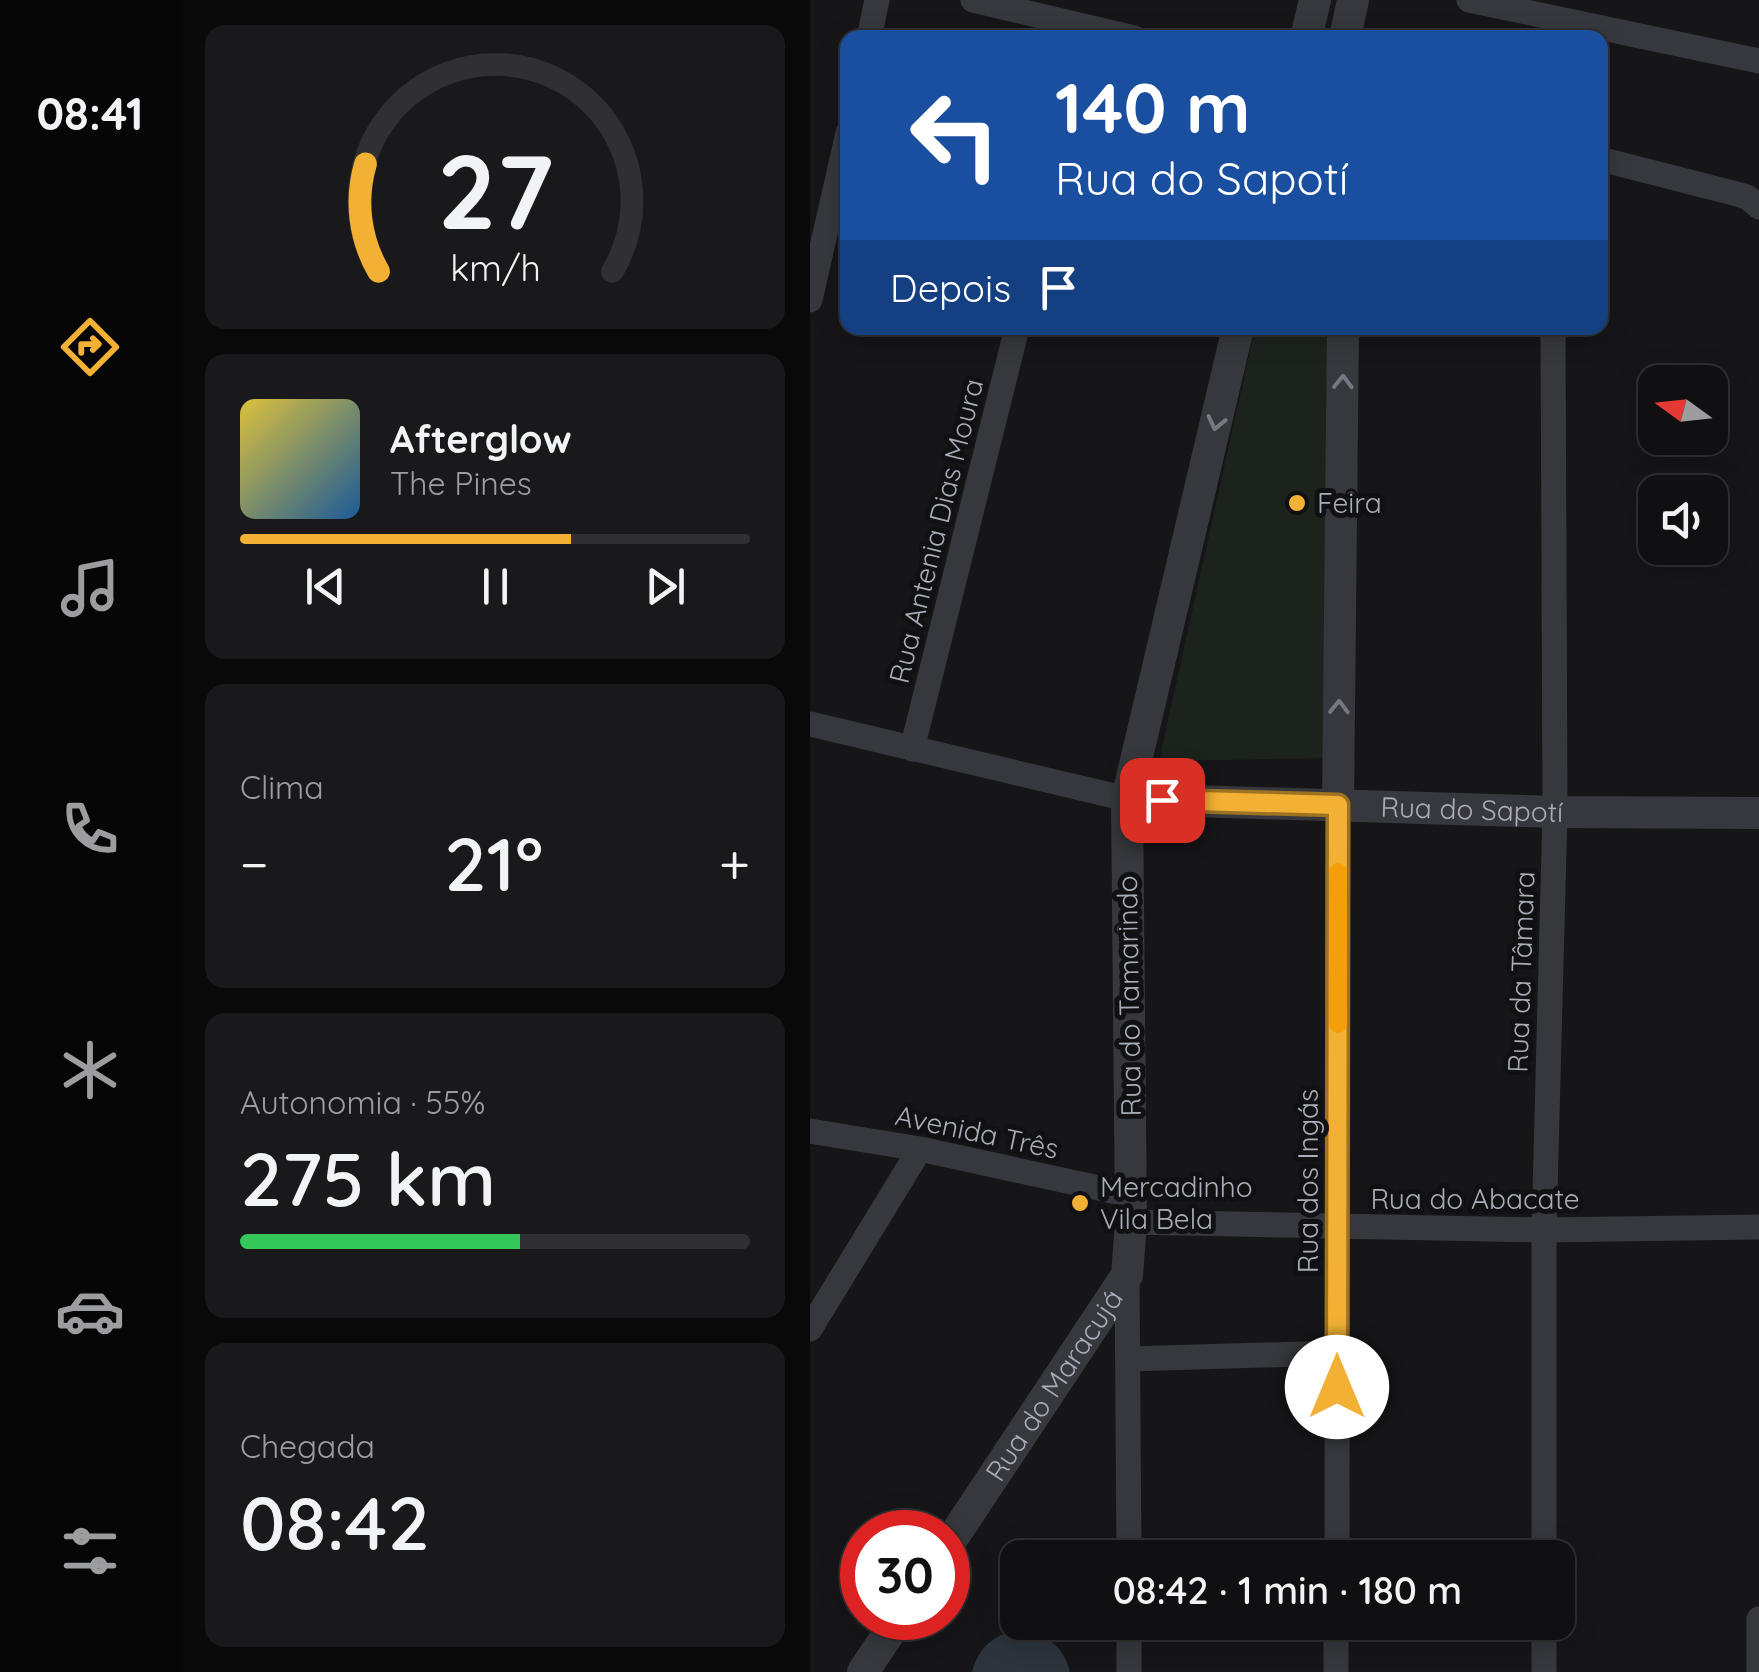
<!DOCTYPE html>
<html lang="pt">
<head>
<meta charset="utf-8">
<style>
  body { margin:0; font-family:Quicksand,sans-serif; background:#19191b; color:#f1f3f6; height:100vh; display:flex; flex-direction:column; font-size:38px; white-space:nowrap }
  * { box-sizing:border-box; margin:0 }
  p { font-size:32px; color:#9c9d9f }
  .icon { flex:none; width:55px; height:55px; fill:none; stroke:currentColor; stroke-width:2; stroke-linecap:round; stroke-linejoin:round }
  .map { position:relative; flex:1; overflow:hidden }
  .side { display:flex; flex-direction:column; gap:25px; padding:25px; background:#09090a; width:630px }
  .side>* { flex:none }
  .hud { position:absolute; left:30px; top:30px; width:768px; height:305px; border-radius:20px; box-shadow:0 5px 25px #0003,0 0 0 2px #303032; background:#1a4fa0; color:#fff; overflow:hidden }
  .needle { width:65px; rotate:285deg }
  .fabs { position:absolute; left:828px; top:365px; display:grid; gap:20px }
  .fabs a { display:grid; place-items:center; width:90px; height:90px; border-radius:20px; background:#101012; box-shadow:0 5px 25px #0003,0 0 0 2px #303032; font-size:50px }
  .speed { position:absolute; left:30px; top:1510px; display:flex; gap:20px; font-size:50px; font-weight:700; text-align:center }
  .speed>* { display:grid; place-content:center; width:130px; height:130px; border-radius:50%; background:#101012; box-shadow:0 5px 25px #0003,0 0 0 2px #303032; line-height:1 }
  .speed .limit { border:15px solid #d22; background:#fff; color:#111 }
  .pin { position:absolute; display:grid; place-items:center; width:85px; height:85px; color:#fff; margin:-42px; border-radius:20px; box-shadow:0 5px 15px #0006 }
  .me { position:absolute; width:110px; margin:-55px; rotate:0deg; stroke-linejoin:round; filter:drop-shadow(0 0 8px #0008) }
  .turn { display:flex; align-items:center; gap:35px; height:210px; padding:0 50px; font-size:45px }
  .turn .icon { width:130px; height:130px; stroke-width:2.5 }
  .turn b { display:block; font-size:70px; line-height:85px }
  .then { display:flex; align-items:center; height:95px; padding:0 50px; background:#0003; gap:20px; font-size:38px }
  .big { font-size:75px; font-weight:600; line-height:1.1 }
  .side .widget { flex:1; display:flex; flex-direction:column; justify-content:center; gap:15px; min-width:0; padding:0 35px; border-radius:20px; background:#19191b }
  .side .dial { align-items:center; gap:0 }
  .dial svg { height:260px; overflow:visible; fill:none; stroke:#303032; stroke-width:7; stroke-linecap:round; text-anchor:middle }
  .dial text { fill:#f1f3f6; stroke:none }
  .song { display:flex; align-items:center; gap:30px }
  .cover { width:120px; height:120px; border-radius:15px; background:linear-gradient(135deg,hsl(50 70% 55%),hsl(210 70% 35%)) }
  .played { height:10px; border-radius:5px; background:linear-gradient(90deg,#f2b134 65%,#303032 65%) }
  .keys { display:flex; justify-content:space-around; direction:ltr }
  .heat { display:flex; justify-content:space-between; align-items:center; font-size:55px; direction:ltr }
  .charge { height:15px; border-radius:8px; background:linear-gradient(90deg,#34c759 55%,#303032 0) }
  .trip { position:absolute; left:190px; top:1540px; width:575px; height:100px; border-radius:20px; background:#101012; box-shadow:0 5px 25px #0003,0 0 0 2px #303032; font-weight:600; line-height:100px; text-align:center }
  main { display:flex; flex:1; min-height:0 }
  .menu { display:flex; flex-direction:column; width:180px; justify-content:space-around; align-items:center; background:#060607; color:#9c9d9f }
  .menu .icon { width:70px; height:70px }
  .menu .on { color:#f2b134 }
  .menu b { font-size:45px; color:#f1f3f6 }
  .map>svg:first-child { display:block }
</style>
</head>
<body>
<main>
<nav class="menu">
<b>08:41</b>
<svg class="icon on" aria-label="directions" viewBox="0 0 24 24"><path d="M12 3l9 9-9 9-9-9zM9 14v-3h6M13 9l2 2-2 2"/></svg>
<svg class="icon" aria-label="music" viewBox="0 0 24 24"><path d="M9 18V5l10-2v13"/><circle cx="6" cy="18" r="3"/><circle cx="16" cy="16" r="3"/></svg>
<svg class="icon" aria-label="phone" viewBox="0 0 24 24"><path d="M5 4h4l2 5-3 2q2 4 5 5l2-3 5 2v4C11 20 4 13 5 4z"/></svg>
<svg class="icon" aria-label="climate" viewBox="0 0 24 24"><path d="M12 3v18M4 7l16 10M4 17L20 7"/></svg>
<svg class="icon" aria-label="car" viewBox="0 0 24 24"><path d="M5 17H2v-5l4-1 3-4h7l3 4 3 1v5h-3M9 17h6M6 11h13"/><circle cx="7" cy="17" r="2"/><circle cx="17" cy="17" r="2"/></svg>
<svg class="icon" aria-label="filters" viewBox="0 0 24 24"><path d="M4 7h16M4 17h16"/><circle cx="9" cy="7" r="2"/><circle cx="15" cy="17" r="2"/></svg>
</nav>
<section class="side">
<div class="widget dial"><svg viewBox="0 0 100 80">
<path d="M14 69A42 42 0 1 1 86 69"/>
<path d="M14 69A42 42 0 0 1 10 36" stroke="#f2b134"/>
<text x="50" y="56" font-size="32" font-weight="700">27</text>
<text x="50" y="72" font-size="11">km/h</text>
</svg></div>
<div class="widget">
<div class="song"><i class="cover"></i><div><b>Afterglow</b><p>The Pines</p></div></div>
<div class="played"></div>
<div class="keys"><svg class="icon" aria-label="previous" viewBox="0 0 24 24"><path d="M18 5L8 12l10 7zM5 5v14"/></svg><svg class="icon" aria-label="pause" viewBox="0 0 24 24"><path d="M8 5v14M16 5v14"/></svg><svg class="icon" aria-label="next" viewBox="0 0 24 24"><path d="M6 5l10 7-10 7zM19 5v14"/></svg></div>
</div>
<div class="widget"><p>Clima</p>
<div class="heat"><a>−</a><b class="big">21°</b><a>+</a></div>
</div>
<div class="widget"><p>Autonomia · 55%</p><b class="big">275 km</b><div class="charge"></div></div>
<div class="widget"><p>Chegada</p><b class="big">08:42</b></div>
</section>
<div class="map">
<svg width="949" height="1672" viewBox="0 0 949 1672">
  <rect width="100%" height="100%" fill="#161618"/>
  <path fill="#1c231d" d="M445,328H522V758L349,761Z"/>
  <path fill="#2c353c" d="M211,1629C237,1635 253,1645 260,1672H162C169,1646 185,1634 211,1629Z"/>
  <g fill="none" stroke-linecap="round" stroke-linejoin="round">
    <path stroke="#37383d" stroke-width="25" d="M163,0L324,38
      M659,0L949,61
      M59,38L67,0
      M790,159L923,193L937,197L949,207
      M0,300L38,133
      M0,724L317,799
      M102,749L207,328
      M0,1131L110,1149L321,1195
      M321,1222L734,1230L949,1227
      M317,1275L319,1558
      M0,1329L110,1149
      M318,1359L527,1353
      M527,1558L528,805
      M734,1558V1230L745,812L743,328
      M319,1622V1672
      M734,1622V1672
      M526,1672V1622
      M949,1672V1619"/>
    <g stroke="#37383d" stroke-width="32">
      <path d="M496,38L505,0"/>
      <path d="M535,38L543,0"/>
      <path id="s1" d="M317,799L745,812L949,813"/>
      <path d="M528,805L533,328"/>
      <path id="s2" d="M138,1545L317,1275L321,1222L317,799L428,328"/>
      <path d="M53,1672L89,1618"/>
    </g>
  </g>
  <defs><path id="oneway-chevron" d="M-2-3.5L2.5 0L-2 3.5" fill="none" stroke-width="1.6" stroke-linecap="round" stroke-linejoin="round" transform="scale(2.5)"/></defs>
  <g stroke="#757881">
    <use href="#oneway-chevron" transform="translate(533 382) rotate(-89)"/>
    <use href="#oneway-chevron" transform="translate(406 423) rotate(103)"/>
    <use href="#oneway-chevron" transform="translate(529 707) rotate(-89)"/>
  </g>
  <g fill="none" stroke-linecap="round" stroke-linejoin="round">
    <g stroke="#9d7322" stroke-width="25">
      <path id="route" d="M352,800L528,805L527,1387"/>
    </g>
    <use href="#route" stroke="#f2b134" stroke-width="18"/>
    <path stroke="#f59e0b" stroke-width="18" d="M528,1024V872"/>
  </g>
  <g fill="#f2b134" stroke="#111113" stroke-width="4">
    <circle cx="487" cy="503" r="10"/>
    <circle cx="270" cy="1203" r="10"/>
  </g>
  <g text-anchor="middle" stroke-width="10" stroke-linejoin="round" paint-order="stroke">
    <g font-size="28" fill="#a8adb8" stroke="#111113" text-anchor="start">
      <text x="507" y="513">Feira</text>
      <text x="290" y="1197">Mercadinho<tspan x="290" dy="32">Vila Bela</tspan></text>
    </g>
    <g font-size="28" fill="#a8adb8" stroke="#111113">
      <text transform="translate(126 531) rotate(-76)" y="10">Rua Antenia Dias Moura</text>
      <text dy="10" stroke="none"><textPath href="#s1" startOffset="345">Rua do Sapotí</textPath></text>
      <text transform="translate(711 972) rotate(-88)" y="10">Rua da Tâmara</text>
      <text transform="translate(319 996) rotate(-91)" y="10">Rua do Tamarindo</text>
      <text transform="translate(167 1132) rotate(12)" y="10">Avenida Três</text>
      <text transform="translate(498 1181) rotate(-90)" y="10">Rua dos Ingás</text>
      <text x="665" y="1209">Rua do Abacate</text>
      <text dy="10" stroke="none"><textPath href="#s2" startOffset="192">Rua do Maracujá</textPath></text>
    </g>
  </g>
</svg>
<div class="fabs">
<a><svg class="needle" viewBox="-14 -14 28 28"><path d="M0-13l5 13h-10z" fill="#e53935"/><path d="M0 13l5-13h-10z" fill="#9c9d9f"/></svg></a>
<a><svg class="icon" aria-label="sound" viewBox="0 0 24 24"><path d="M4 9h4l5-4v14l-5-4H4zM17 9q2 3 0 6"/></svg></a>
</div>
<div class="speed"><div class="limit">30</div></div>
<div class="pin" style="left:352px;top:800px;background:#d93025"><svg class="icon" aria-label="arrive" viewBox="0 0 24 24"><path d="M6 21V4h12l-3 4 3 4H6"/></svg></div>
<svg class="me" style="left:527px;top:1387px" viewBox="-20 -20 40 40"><circle r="19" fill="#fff"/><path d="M0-13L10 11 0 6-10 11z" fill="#f2b134"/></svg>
<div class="trip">08:42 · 1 min · 180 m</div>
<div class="hud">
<div class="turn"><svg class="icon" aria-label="left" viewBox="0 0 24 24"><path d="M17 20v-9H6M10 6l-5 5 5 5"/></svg><div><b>140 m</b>Rua do Sapotí</div></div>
<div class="then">Depois<svg class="icon" aria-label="arrive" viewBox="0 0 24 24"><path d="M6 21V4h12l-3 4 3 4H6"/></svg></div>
</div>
</div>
</main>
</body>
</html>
